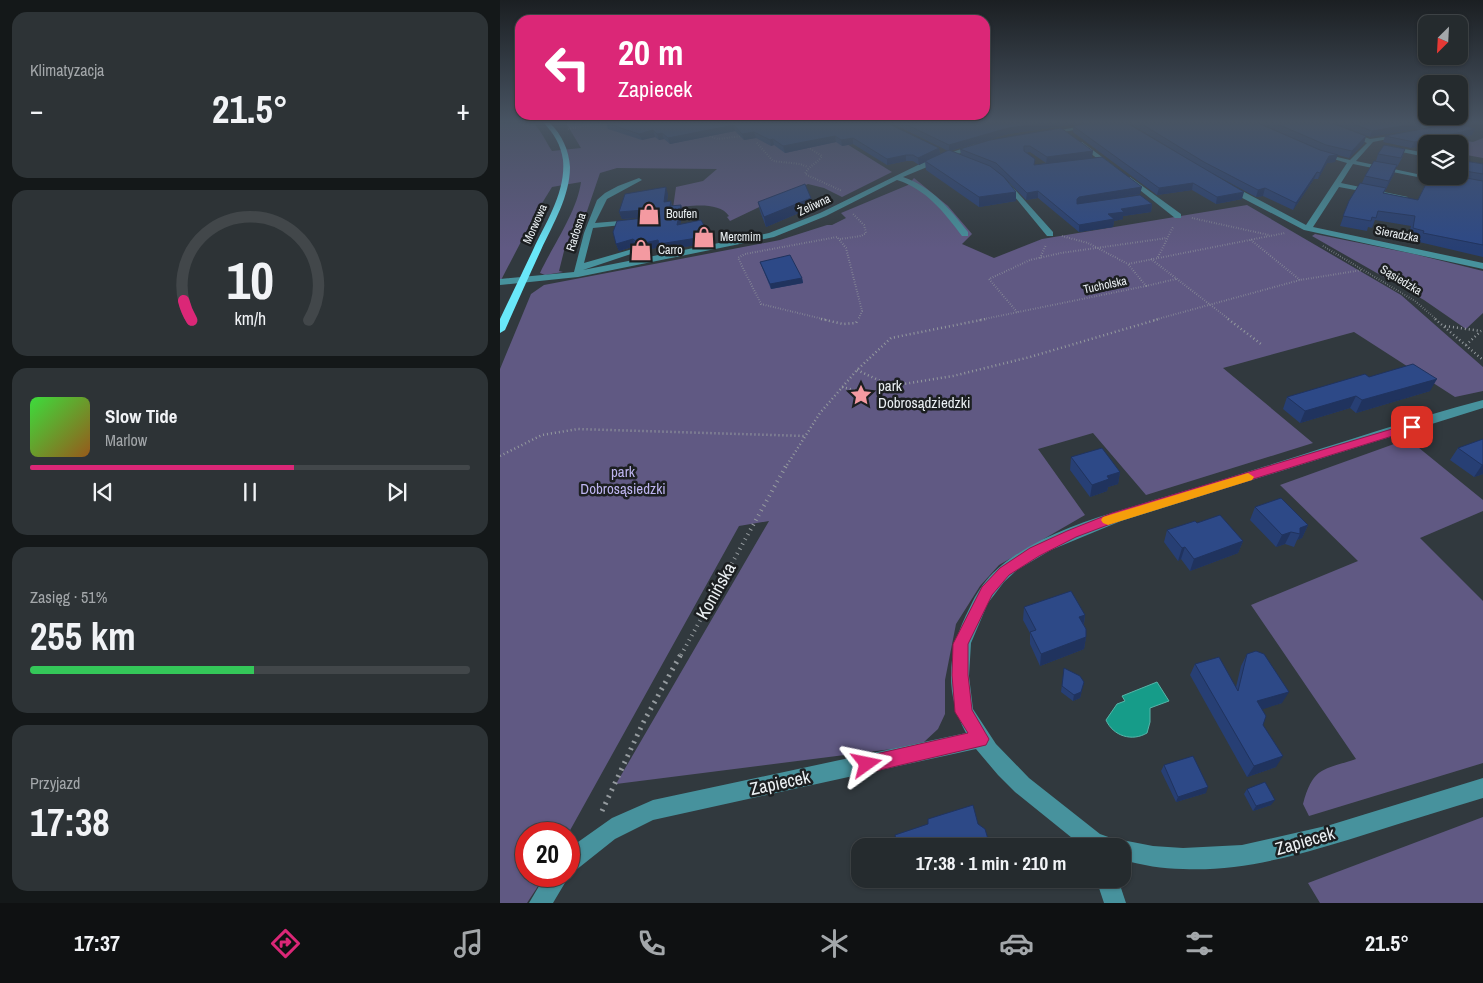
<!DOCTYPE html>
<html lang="pl">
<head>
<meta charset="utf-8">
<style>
  body { margin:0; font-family:"Archivo Narrow",sans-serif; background:#2d3336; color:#f1f3f6; height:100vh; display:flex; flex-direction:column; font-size:19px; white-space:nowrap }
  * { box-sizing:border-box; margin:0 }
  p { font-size:16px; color:#a3a7aa }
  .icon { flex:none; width:28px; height:28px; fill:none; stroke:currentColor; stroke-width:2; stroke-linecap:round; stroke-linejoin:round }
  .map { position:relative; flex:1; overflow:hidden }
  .sheet { display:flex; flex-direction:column; gap:12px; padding:12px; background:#141819; width:500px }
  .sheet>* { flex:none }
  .guide { position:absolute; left:15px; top:15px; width:475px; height:105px; border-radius:15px; box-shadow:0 1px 4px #0004,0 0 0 1px #42474a; background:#db2777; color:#fff; overflow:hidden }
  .needle { width:32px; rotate:204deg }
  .fabs { position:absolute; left:918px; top:15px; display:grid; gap:10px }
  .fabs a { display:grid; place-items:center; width:50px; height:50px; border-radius:10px; background:#252b2e; box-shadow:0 1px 4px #0004,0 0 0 1px #42474a; font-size:25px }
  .speed { position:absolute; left:15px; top:822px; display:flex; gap:10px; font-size:25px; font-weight:700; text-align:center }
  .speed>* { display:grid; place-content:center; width:65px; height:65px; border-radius:50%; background:#252b2e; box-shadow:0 1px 4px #0004,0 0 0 1px #42474a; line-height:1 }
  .speed .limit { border:8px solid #d22; background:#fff; color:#111 }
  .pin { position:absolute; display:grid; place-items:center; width:42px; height:42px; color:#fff; margin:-21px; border-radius:10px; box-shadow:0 2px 8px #0006 }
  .me { position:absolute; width:55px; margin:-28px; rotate:78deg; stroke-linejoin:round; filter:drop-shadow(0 0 4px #0008) }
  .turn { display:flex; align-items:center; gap:18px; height:105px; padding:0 20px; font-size:22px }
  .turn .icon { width:65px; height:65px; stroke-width:2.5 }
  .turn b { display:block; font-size:35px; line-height:42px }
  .big { font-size:38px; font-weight:800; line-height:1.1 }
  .sheet .tile { flex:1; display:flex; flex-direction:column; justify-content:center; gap:8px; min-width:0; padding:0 18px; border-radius:15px; background:#2d3336 }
  .sheet .dial { align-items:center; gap:0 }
  .dial svg { height:130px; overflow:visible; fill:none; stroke:#42474a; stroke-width:7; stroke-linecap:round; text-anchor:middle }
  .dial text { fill:#f1f3f6; stroke:none }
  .song { display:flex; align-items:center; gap:15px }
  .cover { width:60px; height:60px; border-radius:8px; background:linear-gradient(135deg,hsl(120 70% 55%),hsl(30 70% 35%)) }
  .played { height:5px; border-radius:2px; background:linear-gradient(90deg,#db2777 60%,#42474a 60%) }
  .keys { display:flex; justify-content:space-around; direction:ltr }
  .heat { display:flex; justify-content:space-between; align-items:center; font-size:28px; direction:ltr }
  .charge { height:8px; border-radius:4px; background:linear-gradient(90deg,#34c759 51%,#42474a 0) }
  .trip { position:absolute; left:351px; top:838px; width:280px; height:50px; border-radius:15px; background:#252b2e; box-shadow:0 1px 4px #0004,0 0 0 1px #42474a; font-weight:800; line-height:50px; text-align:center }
  .tabs { display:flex; height:80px; justify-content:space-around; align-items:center; background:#0f1112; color:#a3a7aa }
  .tabs .icon { width:35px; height:35px }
  .tabs .active { color:#db2777 }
  .tabs b { font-size:22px; color:#f1f3f6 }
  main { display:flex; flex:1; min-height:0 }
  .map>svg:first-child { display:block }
</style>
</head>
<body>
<main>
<section class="sheet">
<div class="tile"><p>Klimatyzacja</p>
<div class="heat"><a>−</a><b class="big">21.5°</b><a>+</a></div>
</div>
<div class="tile dial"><svg viewBox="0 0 100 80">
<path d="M14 69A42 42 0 1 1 86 69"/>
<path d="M14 69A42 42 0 0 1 9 57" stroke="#db2777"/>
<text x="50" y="56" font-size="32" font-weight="700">10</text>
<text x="50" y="72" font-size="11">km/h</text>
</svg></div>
<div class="tile">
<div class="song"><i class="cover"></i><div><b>Slow Tide</b><p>Marlow</p></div></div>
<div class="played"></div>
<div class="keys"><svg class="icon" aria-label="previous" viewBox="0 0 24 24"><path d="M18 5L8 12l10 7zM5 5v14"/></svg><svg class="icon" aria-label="pause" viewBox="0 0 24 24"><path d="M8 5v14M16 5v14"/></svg><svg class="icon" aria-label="next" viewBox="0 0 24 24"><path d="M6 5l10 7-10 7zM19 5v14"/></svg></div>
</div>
<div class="tile"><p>Zasięg · 51%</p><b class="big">255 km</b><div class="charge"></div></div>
<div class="tile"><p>Przyjazd</p><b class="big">17:38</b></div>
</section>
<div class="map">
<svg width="983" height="903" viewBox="0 0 983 903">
  <rect width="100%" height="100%" fill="#31393e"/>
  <path fill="#605983" d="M0,123H33C41,130 46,142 52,151L81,148L66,123H313L392,172L342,197L324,188L308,184L230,221L227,217L229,216C219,201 189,206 173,208L176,187L203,181L217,169L117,168L100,173L86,214L74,238L64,251L59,271L63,272L45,275L40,273C53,245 77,212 81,182L52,187L36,213L0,282Z
    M983,138V158L961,154L959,157V144H951L954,139L973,142Z
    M414,178L448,206L472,234L462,244L494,258L542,239L747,205L901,295L983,367V391L955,397L854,332L723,368L813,443L646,495L593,433L538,449L585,515L499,565L480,586L456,624L445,680V714L438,729L424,742L392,749L116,784L269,521L239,526L68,834H26V876L44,877L27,903H0V369L31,294L44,285L280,240L327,225H332L346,218L341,213L408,185Z
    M815,234L914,254L983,271V313L966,329L924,300L812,236Z
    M908,439L983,500V511L920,538L983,601V763L809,816L803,804C813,766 824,770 856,759L751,605L858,561L780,485Z
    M983,817V903H820L808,883Z"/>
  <path fill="#169c89" stroke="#56b5a9" d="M657,682L669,701L650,708V722L647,733C632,742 613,736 606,720L617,704L625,701L622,696Z"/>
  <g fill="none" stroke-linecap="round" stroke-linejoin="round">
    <path stroke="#959b9f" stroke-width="2" stroke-dasharray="0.5 2" stroke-linecap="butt" d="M68,129L101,123
      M205,135L218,139L242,136
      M257,143L273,161L300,164L308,167
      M306,146L322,156C317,164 309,165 305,174L342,191
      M692,218L769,235
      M562,236L588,243L628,264
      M340,239L361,236L366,233L364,225L353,214
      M751,240L800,280
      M823,246L915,301L937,320
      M658,257L673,227
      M540,258L546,245
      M651,259L730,320
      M646,286L676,279
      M517,312L489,279L530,260L561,253L667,238
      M327,320L261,304L238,258L245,254L337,237L346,248L362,311L358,320
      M479,320L646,286L628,264L785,233
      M654,320L800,280L862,270"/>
    <path stroke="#959b9f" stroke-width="2.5" stroke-dasharray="1 3" stroke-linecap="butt" d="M321,319L343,324L356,323L358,319
      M728,319L761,344
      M935,319L983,360
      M945,326L981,331
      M966,345L981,331
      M357,370L391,386L453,376L530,357L659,319
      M342,387L358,391
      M0,456L42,435L78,429L304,436
      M287,465L320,413L357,370L391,338L486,319"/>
    <path stroke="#959b9f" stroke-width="4" stroke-dasharray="1 4.5" stroke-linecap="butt" d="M181,655L287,464"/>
    <path stroke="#959b9f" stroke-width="5" stroke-dasharray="2 5.5" stroke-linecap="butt" d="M102,811L143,723L181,654"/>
    <path fill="#47929d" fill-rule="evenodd" d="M598,123H610L548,135L545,133Z
      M820,123H828L870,139L903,134V136L873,142L856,161L950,181L947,183L853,164L841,183L908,197L904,199L839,187L813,227L983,263V269L804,230L727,190V186H733L806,225L847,163L820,155V153L850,160L867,143Z
      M913,123H921L935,129L919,133V131L926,129Z
      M578,142H582L614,166V168H610L578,144Z
      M475,144L480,145L403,177C432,187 450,209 468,232V236H462C444,212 426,189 397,180L326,216L274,237L78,277L0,285V279L74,272L84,233L97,200L105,193L118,186L139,178L142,180L107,199L95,223L131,220L135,222L131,224L93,228L84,263L136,248L140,251L83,270L269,233L320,213L422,163Z
      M889,146L926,153V157L887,149V147Z
      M626,177H630L681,214V218H675L626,179Z
      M505,183H509L553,232V236H547L505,185Z
      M983,400V408L621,521L551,550L517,570L504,582L488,603L471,643L469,676L473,709L496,744L529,778L600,834L614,839L616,842L622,840L653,846L683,848L742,845L830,825L983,778V798C947,809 910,820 873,832C812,851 748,872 683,869C662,869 643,865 622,860V846H582L515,792L498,775L476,749L153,820L115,839L76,870L69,873V849L71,847L112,818L153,800L466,733C443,690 448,649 470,607C476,594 483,583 493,573C533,534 602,516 654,500C691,489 729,478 766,466C838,444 910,419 983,400Z
      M45,876H69L53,903H29Z
      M596,879H618L626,903H604Z"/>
    <path fill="#69e8fa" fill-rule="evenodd" d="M44,123H50C62,135 69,150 70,167C70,196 53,224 41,250C29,276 17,303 5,330L0,333V319C11,296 22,273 33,250C46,222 66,192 63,160C61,145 54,134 44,123Z"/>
  </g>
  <path fill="#273f74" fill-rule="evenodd" d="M106,123H387L439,148L440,154L448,151L391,123H585L508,134L450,151L461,155L460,149L561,128L592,158L570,161L640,194L579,204H652L651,212L623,216V219L614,221L613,227L579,232L538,198L526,200L504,177L516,201L479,207L426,170L425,162L419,165L413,161H406L387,165L353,144L342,146L336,142L285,153L274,145L271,146L256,138L244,140L235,131L170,144L164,139L159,140L155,137L142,140L108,129ZM530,152L546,163L535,165L526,153Z
    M629,123H758L823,151L759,123H832L866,136L864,143L849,158L830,153L835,162L827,163L818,179H814L793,210L763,196L756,197L712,173L742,199L716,204L692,190L657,195L573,132V126L675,151Z
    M833,123H922L920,128L870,137Z
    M924,123H967L965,126L972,135L931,144H926V145L911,148L883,142L885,136L932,127Z
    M905,149L902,158L897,167H896L894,174L884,193L918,200L930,176H959V160L983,164V257L919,242L920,240L908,238L911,226L875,220L872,228L868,227L867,231L840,226L849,201L862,183L865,176L876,161L878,154Z
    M168,194L167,201H171L172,206L183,211L180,224L210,236L212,242L162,251L160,247L142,251L135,246L119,251L116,244L145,217L122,219L119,212Z
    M311,198L313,207L266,227L260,211L258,202Z
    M260,262L302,278L303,283L271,289L262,267Z
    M869,377L930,391L856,413L850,408L800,423L783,409L787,397Z
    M983,439V474L974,477L950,460L958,448Z
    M571,457L620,472L618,484L608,487L607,491L590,497L570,470Z
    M755,507L808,525L802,538L797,540L794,547L785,544L776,547L750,520Z
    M697,523L743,541L738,553L690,571L681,559L678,561L664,542L667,530Z
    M524,607L585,615L584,624L586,637L584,649L540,666L530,644V633L523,620Z
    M747,654L782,703L762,709L763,725L776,767L747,777L690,675L695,664L736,687L741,666Z
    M564,668L584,682L580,698L573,701L561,692Z
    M664,765L706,793L676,802L661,771Z
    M747,789L771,805L753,811L744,794Z"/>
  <path fill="#20335e" d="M544,123H585L508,134L449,151V145L508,128Z
    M918,123H922L920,128L870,137L872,131Z
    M962,123H967L965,127L959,124Z
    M234,125L235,131L170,144L168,138Z
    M975,129L972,135L931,144H926V145L911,148L914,142Z
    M153,130L155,137L142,140L139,134Z
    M254,132L256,138L244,140L242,134Z
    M162,133L164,139L159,140L157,134Z
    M335,136L336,142L285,153L283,146Z
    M866,136L864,143L849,158L852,151Z
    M353,138V144L342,146L341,140Z
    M273,139L274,145L271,146L270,140Z
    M439,148L440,155L419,165L418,158Z
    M593,151L592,158L546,164L547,157Z
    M406,155V161L387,165V159Z
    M838,155L835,162L827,163L818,179L820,173L829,156Z
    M897,165L894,174L885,190L889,181Z
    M817,172L814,179L793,210L796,203Z
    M693,183L692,190L657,195L659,188Z
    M166,187L168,194L166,208L164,202Z
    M642,187L640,194L578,204L576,206L577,199L579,197Z
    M765,188L763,196L756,197L758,190Z
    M538,191V198L526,200L527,193Z
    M516,192V201L479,207V197Z
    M744,192L742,199L716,204L717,197Z
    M311,198L313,207L266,227L264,217Z
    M652,204L651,212L623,216V219L614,221L613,227L579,232V225L621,209Z
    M181,205L183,211L179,232L177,225Z
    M144,210L146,217L122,219L119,212Z
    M210,236L212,242L162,251L159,244Z
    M133,239L135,246L119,251L116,244Z
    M158,240L160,247L142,251L139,244Z
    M302,278L303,283L271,289L270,284Z
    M937,379L930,391L856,413L862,400Z
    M856,396L850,408L800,423L805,411Z
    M982,465H983V474L974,477Z
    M620,472L618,484L608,487L607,491L590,497L592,485L607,476Z
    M808,525L802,538L797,540L800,534V528Z
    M791,532L785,544L776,547L782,535Z
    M743,541L738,553L690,571L694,559Z
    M685,547L681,559L678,561L682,548Z
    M585,615L583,627L579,617Z
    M586,637L584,649L540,666L541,654Z
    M584,682L580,698L573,701L574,695Z
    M789,692L782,703L751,713L757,701Z
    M783,756L776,767L747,777L754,766Z
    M708,787L706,793L676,802L678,797Z
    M775,800L771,805L753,811L756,806Z
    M488,839V846H484Z
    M403,879H415L404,882Z
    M447,879H475L442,889L441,881Z"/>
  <path fill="#2d4987" stroke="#20335e" d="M106,123H387L439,148L418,158L413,155H406L387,159L353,138L341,140L335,136L283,146L273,139L270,140L254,132L242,134L234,125L168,138L162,133L157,134L153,130L139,134Z
    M403,123H544L508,128L449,145Z
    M589,123H627L744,192L717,197L693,183L659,188L573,126Z
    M640,123H758L820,150L838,155L829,156L820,173L817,172L796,203L765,188L758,190L704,162Z
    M775,123H832L866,136L852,151L826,145Z
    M851,123H918L872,131Z
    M938,123H962L959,124L975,129L914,142L885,136L938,126L939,123Z
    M561,128L593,151L547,157L530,146H524V151L535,159L534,165L602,157L642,187L579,197L577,199V204L640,195L652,204L621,209L624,212L608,214L614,219L579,225L538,191L527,193L496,163L460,149L490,140Z
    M884,145L905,149L901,158L878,154Z
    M449,150L490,166L504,177L516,192L479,197L425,161Z
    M959,160L983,164V174L959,170Z
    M874,161L897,165L889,181L865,176Z
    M930,176H955L983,181V245L923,233L924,231L913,228L915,216L878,211L876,218L872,217L871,221L843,216L849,201L860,183L886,188L883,193L918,200Z
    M305,184L311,198L264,217L258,202Z
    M166,187L164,202L171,201L170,206L181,205L177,225L201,220L210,236L159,244L158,240L139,244L133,239L116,244L113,232L117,221L144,218L149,215L144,210L119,212L125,194Z
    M290,255L302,278L270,284L260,262Z
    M913,364L937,379L862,400L856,396L805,411L787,397L865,374L869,377Z
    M983,439V465H982L958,448Z
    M602,448L620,472L607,476L609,479L592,485L571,457Z
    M781,498L808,525L800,528V534L791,532L782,535L755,507Z
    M720,515L743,541L694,559L685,547L682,548L667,530L695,521L697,523Z
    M571,591L585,615L579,617L586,629V637L541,654L530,632L536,630L524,607Z
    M756,651L764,654L789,692L757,701L766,716L763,725L783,756L754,766L695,664L719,657L738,691L747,654Z
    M564,668L580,676L584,682L581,692L574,695L562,686Z
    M693,756L708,787L678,797L664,765Z
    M765,782L775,800L756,806L747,789Z
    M473,805L478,824L485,829L488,839L484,846H397L395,835L428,824V819Z"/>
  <linearGradient id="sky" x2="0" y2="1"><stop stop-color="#1b1f22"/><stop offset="0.49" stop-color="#485463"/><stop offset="1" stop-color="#485463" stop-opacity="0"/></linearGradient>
  <rect width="983" height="249" fill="url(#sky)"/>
  <path fill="#db2777" stroke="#8e194d" d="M912,423L915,424L917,427L915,429L621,520L576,537L539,556L509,575L492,595L468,644V675L472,710L489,739L486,745L367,773L361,770L358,764L361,758L367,756L468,733L455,712L452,675L453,644L482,587L500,568L530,548L567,531L612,513Z"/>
  <path fill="#f59e0b" d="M748,473L754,477L752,480L608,525L603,523L601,520L603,517Z"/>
  <defs>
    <g id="shop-bare" transform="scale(1.725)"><path d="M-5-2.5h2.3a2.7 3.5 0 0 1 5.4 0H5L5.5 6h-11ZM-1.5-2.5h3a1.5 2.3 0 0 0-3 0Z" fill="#f49aa1" stroke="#1c1f21" stroke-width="2.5" paint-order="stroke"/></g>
    <g id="sight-bare" transform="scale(1.725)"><path d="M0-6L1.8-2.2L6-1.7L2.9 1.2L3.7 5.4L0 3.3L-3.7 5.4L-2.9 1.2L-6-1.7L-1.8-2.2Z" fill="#f49aa1" stroke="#1c1f21" stroke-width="2.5" paint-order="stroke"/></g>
  </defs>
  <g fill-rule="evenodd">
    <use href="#shop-bare" x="149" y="214"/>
    <use href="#shop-bare" x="204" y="237"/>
    <use href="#shop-bare" x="141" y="250"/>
    <use href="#sight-bare" x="361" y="395"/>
  </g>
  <g text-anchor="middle" stroke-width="5" stroke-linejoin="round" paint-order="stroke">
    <g font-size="12" fill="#ebf0f3" stroke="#1c1f21">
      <text transform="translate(314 205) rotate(-25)" y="4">Żeliwna</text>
      <text transform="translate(35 224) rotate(-66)" y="4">Morwowa</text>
      <text transform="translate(76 232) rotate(-72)" y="4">Radosna</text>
      <text transform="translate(897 234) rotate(11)" y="4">Sieradzka</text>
      <text transform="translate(901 280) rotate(31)" y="4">Sąsiedzka</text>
      <text transform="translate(605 285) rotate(-12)" y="4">Tucholska</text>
    </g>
    <g font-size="12" fill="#ebf0f3" stroke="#1c1f21" text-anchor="start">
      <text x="166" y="218">Boufen</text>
      <text x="220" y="241">Mercmim</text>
      <text x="158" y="254">Carro</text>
    </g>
    <g font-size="15" fill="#ebf0f3" stroke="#1c1f21" text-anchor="start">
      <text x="378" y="391">park<tspan x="378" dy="17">Dobrosądziedzki</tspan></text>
    </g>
    <g font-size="15" fill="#bfb6f1" stroke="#1c1f21">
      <text x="123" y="477">park<tspan x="123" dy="17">Dobrosąsiedzki</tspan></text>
    </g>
    <g font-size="18" fill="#ebf0f3" stroke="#1c1f21">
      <text transform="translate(216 591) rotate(-61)" y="6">Konińska</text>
      <text transform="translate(280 783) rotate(-12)" y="6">Zapiecek</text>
      <text transform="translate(805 841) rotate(-16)" y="6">Zapiecek</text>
    </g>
  </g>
</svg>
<div class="fabs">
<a><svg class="needle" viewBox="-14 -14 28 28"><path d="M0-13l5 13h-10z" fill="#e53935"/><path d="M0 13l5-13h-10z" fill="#a3a7aa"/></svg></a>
<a><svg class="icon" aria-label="search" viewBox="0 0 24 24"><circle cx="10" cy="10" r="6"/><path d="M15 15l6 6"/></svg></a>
<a><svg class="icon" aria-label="layers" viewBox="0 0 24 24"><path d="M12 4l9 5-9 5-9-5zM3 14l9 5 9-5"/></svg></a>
</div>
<div class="speed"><div class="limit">20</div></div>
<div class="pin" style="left:912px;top:427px;background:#d93025"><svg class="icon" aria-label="arrive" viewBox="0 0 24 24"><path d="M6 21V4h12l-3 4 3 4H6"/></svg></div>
<svg class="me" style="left:367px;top:764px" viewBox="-20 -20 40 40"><path d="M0-17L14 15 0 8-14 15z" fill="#db2777" stroke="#fff" stroke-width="4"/></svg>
<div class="trip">17:38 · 1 min · 210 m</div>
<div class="guide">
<div class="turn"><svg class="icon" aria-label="left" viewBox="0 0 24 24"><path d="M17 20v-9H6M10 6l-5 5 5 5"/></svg><div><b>20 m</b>Zapiecek</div></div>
</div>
</div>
</main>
<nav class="tabs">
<b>17:37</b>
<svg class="icon active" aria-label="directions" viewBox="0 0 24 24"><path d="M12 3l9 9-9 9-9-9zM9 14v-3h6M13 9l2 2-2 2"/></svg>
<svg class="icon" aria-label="music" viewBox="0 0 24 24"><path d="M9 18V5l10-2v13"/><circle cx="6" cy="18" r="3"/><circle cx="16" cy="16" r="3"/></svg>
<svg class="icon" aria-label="phone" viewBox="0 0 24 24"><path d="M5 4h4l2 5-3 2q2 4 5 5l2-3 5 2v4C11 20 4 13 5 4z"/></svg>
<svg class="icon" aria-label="climate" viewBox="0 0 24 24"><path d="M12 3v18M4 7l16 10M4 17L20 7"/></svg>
<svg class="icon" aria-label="car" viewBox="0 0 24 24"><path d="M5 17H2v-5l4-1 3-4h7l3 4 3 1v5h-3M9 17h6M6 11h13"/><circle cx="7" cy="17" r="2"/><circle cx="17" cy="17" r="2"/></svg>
<svg class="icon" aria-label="filters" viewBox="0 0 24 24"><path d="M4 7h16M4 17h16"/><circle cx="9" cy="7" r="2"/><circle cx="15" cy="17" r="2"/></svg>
<b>21.5°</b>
</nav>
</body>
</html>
